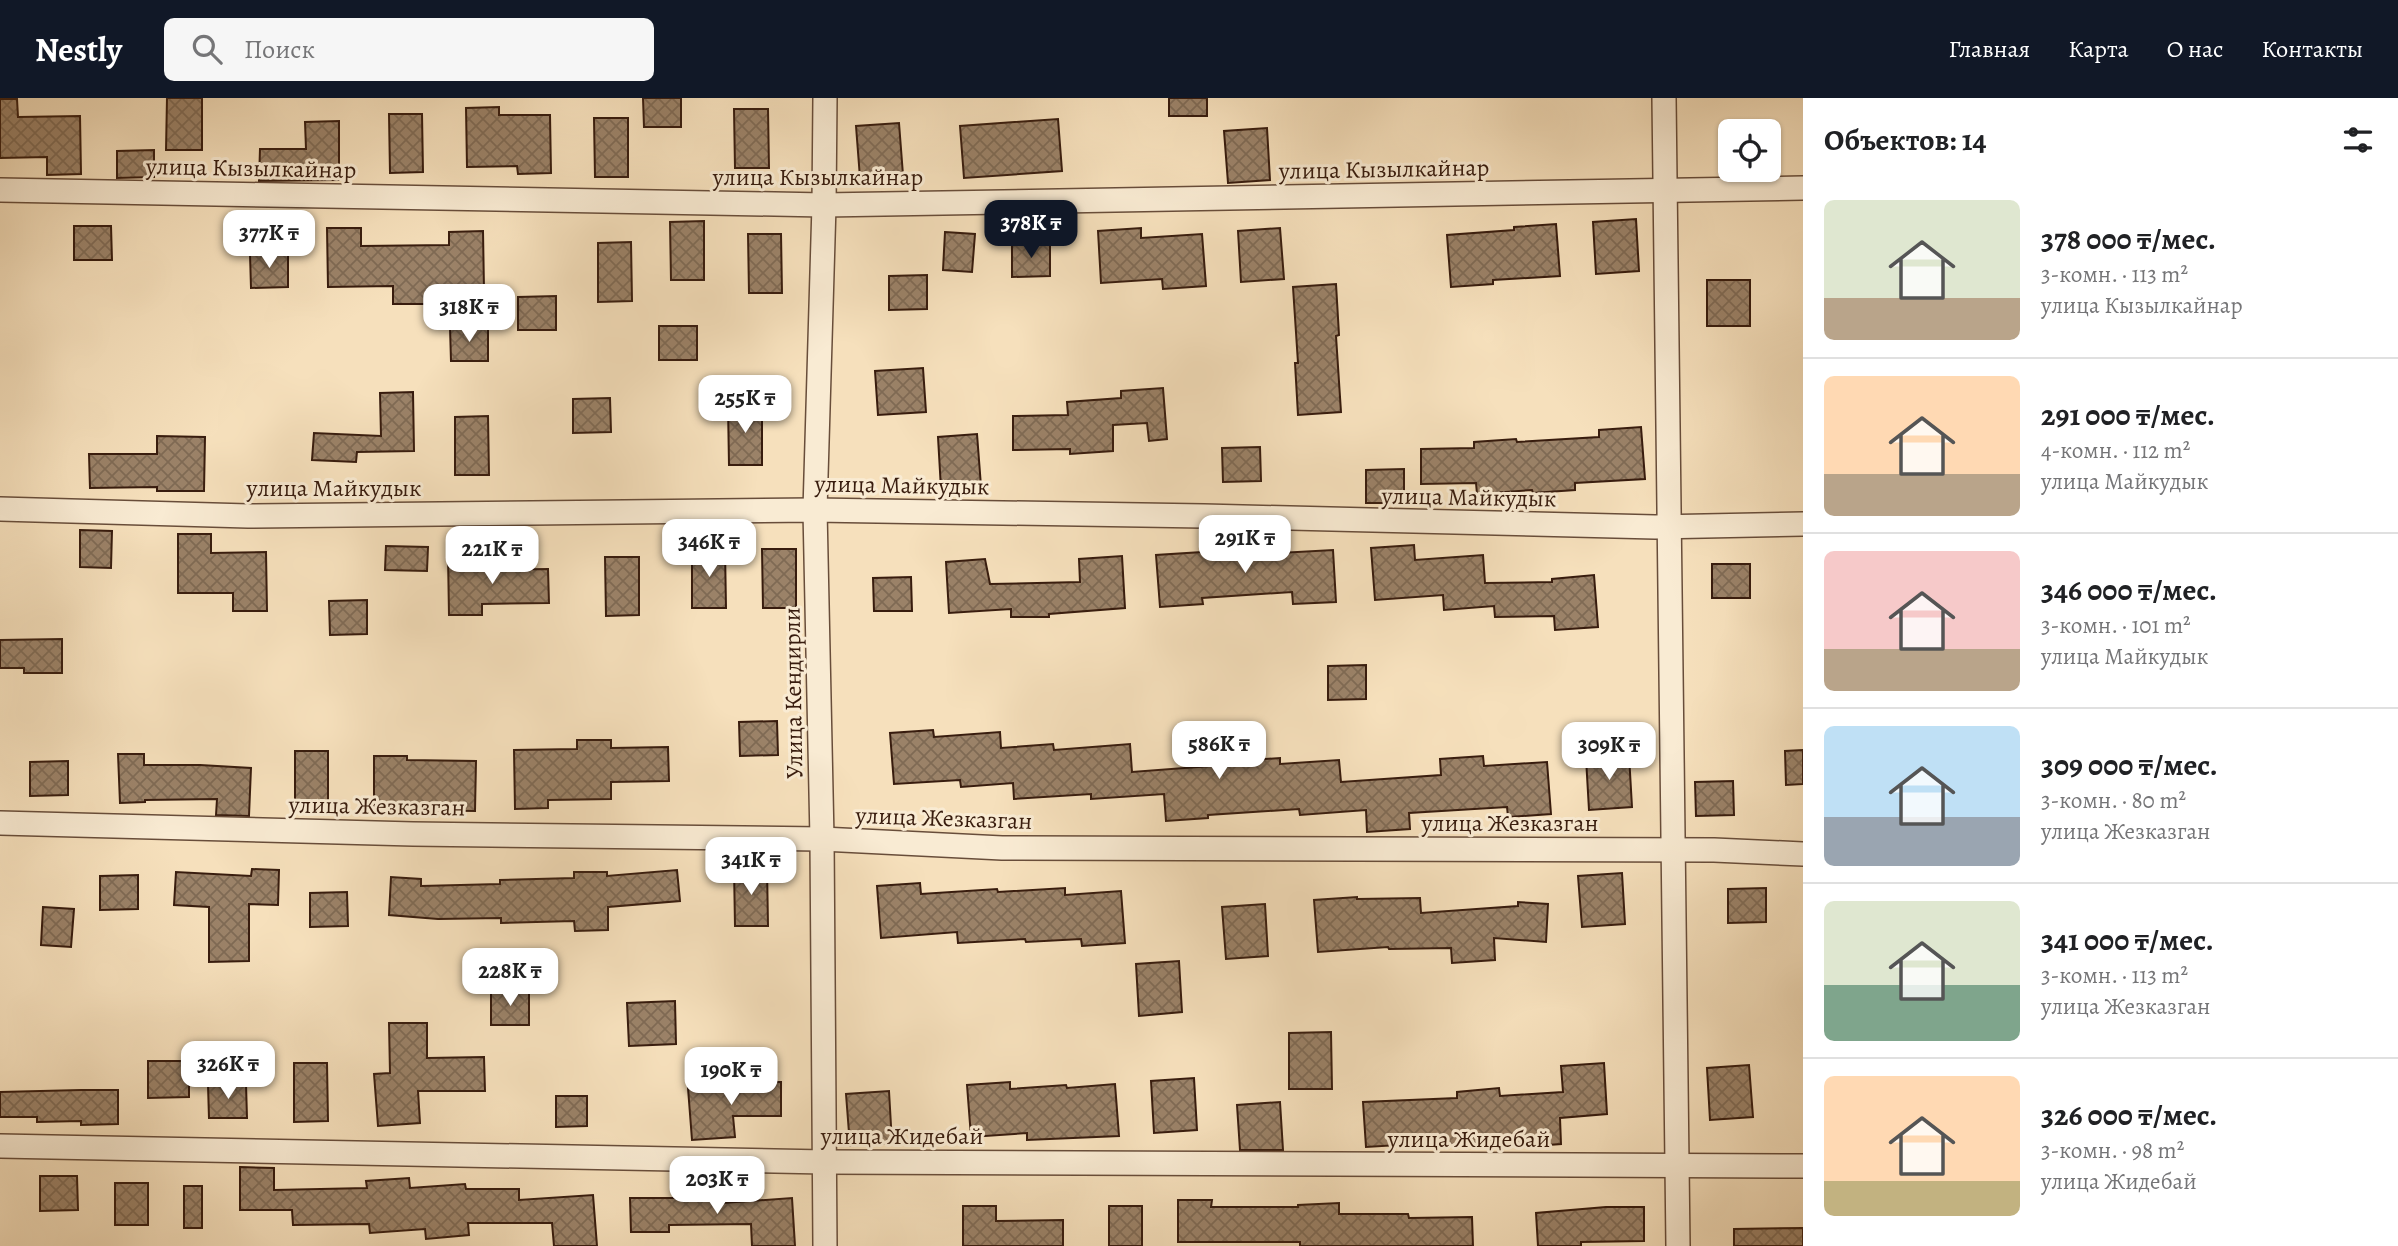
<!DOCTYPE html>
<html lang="ru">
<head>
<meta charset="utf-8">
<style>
	:root { --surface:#fff; --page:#f6f6f6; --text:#202124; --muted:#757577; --line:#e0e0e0; --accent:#111827 }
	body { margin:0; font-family:Alegreya,serif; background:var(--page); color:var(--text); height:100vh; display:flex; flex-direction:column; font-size:26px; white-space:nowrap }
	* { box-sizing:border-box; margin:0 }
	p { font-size:23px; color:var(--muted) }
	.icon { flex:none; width:38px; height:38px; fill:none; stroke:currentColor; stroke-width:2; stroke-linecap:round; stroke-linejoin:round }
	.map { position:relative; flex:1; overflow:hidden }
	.sheet { display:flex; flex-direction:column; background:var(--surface); width:595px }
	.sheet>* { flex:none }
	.fabs { position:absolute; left:1718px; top:21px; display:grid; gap:14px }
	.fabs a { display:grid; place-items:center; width:63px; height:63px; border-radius:10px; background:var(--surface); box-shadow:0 2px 5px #0004; font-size:35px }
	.price { position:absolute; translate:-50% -60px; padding:0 16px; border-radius:14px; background:#fff; color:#222; font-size:23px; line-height:46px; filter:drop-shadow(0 2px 4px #0008) }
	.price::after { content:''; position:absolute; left:50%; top:42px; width:21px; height:16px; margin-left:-10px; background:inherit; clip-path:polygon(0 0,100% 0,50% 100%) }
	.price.selected { background:var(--accent); color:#fff }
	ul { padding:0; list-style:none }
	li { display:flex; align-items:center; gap:21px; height:175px; padding:0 21px }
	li+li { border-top:2px solid var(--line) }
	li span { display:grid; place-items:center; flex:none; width:196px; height:140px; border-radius:10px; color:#555 }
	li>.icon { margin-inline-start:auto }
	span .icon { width:84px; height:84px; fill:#fffc; stroke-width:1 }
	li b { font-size:30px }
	h2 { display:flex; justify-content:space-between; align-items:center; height:84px; padding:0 21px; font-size:30px }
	header { display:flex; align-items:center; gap:42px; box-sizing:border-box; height:98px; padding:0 35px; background:var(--accent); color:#fff }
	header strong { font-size:33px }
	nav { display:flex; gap:38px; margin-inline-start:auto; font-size:24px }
	.search { width:490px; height:63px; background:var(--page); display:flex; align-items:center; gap:18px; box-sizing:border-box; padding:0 24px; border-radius:10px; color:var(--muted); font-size:26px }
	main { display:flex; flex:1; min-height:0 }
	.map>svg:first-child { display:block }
	.building { fill:url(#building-cross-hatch); stroke:#381c0e; stroke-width:2 }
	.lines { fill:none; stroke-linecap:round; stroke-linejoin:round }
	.minor-casing { stroke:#684d3a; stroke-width:26 }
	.minor { stroke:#f9ebd3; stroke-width:23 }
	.labels { text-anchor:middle; stroke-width:6; stroke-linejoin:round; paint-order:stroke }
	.street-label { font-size:24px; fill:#381c0e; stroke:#f9ebd3 }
</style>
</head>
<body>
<header>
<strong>Nestly</strong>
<div class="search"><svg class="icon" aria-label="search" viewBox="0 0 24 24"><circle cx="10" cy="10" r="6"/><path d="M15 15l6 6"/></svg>Поиск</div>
<nav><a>Главная</a><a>Карта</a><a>О нас</a><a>Контакты</a></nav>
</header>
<main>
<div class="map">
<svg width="1803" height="1148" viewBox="0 0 1803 1148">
	<defs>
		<pattern id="building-cross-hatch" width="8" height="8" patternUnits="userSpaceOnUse" patternTransform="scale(1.75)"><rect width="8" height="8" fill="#9b8268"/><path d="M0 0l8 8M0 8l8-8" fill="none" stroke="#7f6a54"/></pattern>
	</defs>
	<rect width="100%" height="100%" fill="#f6e0bc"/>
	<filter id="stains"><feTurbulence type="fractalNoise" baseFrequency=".00286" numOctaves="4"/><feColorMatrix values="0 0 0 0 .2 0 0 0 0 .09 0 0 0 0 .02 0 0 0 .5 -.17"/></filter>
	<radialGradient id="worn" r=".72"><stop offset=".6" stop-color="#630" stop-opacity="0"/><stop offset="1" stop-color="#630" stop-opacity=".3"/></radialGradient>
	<g class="building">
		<path d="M 167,0 L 202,0 L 202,52 L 166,52 Z"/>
		<path d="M 643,0 L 681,0 L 681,29 L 644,29 Z"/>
		<rect x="1169" y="0" width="38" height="18"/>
		<path d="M 0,1 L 17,1 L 18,19 L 80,18 L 81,76 L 47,77 L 47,59 L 0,60 Z"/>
		<path d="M 499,9 L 499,17 L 550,17 L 551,75 L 518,76 L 517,68 L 467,69 L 466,10 Z"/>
		<path d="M 734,11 L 768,11 L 769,70 L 735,70 Z"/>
		<path d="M 389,16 L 422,16 L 423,74 L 390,75 Z"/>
		<path d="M 594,20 L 628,20 L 628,79 L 595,79 Z"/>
		<path d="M 1058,21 L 1062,73 L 964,80 L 960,28 Z"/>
		<path d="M 339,23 L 339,82 L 259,83 L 260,51 L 306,51 L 305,24 Z"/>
		<path d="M 899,25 L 903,77 L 860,80 L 856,28 Z"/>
		<path d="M 1267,30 L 1270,82 L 1228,85 L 1224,33 Z"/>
		<path d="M 154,52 L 154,79 L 117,80 L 117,53 Z"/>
		<path d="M 1636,121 L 1639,173 L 1596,176 L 1593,124 Z"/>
		<path d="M 704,123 L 704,182 L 671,182 L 670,124 Z"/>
		<path d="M 1556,126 L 1560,178 L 1493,182 L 1493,186 L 1451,189 L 1447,137 L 1514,132 L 1514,129 Z"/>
		<path d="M 74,128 L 111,128 L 112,162 L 74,162 Z"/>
		<path d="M 327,130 L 361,130 L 361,148 L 449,147 L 449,134 L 483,133 L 484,192 L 426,193 L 427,206 L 393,206 L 393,188 L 328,189 Z"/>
		<path d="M 1141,130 L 1141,140 L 1202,136 L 1206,188 L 1163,191 L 1162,181 L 1101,185 L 1098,133 Z"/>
		<path d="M 1280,130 L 1284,181 L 1241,184 L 1238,133 Z"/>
		<path d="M 945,134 L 975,136 L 972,174 L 943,172 Z"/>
		<path d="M 748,136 L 781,136 L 782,195 L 749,195 Z"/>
		<path d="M 631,144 L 632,203 L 598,204 L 598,145 Z"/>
		<path d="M 1050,144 L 1050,178 L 1012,179 L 1012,145 Z"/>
		<path d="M 288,155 L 288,189 L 251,190 L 250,156 Z"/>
		<path d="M 927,177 L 927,211 L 889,212 L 889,178 Z"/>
		<rect x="1707" y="182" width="43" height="46"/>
		<path d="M 1336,186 L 1339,237 L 1336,238 L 1341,314 L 1298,317 L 1295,265 L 1298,265 L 1293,189 Z"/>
		<path d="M 556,198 L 556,232 L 518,232 L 518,199 Z"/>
		<rect x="659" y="228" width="38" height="34"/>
		<path d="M 450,229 L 488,229 L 488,263 L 451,263 Z"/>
		<path d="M 923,270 L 926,314 L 878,317 L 875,273 Z"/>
		<path d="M 1163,290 L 1167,341 L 1149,343 L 1147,325 L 1113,327 L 1113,353 L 1070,356 L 1070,351 L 1013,352 L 1013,318 L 1068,317 L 1067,304 L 1121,300 L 1121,293 Z"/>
		<path d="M 413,294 L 414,353 L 357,354 L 356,364 L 312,362 L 314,335 L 381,338 L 380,295 Z"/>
		<path d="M 610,300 L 611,334 L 573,335 L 573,301 Z"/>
		<path d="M 728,308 L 762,308 L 762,367 L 729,367 Z"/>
		<path d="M 488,318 L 489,377 L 455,377 L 455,319 Z"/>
		<path d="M 1641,329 L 1645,381 L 1575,385 L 1575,392 L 1533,395 L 1532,392 L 1477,396 L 1476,385 L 1421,386 L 1421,351 L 1474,350 L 1474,344 L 1516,341 L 1517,344 L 1599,339 L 1599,332 Z"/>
		<path d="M 977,336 L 981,388 L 941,391 L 938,339 Z"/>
		<path d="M 157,338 L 205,339 L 204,393 L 157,393 L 157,389 L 90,390 L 89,356 L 157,356 Z"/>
		<path d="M 1260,349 L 1261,383 L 1223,384 L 1222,350 Z"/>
		<path d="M 1404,371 L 1404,405 L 1366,405 L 1366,372 Z"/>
		<path d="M 80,432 L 112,433 L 111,470 L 80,469 Z"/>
		<path d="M 178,436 L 211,436 L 211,455 L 266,454 L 267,513 L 233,513 L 233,495 L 178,495 Z"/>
		<path d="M 1261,444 L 1262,456 L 1333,452 L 1336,504 L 1293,506 L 1292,494 L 1202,500 L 1203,506 L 1160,509 L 1156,457 L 1218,453 L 1218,447 Z"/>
		<path d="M 1414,447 L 1415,462 L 1483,457 L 1485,485 L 1552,484 L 1552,481 L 1594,477 L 1598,529 L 1555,532 L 1554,518 L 1495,519 L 1494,508 L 1444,512 L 1443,497 L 1375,502 L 1371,450 Z"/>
		<path d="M 386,448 L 428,449 L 427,473 L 385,472 Z"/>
		<path d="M 725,451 L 726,510 L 692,510 L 692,452 Z"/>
		<path d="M 762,451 L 796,451 L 796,510 L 763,510 Z"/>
		<path d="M 448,458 L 482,458 L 482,472 L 548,471 L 549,505 L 482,506 L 482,517 L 449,517 Z"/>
		<path d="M 1122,458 L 1125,510 L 1049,516 L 1049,519 L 1011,519 L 1011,511 L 949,515 L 946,464 L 985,461 L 990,486 L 1080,484 L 1079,461 Z"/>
		<path d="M 605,459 L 639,459 L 639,517 L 606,518 Z"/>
		<rect x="1712" y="466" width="38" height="34"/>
		<path d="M 911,479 L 912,513 L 874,513 L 873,480 Z"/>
		<path d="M 367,502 L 367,536 L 330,537 L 329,503 Z"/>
		<path d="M 62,541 L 62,575 L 24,575 L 24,570 L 0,570 L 0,542 Z"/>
		<path d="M 1366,567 L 1366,601 L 1328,602 L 1328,568 Z"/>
		<path d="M 777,623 L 778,657 L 740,658 L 739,624 Z"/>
		<path d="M 933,632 L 934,639 L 1000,634 L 1001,650 L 1053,646 L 1054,652 L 1130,646 L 1132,674 L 1237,666 L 1237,663 L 1280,660 L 1280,666 L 1339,662 L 1341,684 L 1441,677 L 1440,661 L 1483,658 L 1484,668 L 1547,664 L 1551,716 L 1508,719 L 1507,709 L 1409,715 L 1410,731 L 1367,734 L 1366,712 L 1300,717 L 1299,711 L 1208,717 L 1208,720 L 1166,723 L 1164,696 L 1091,701 L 1091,696 L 1014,701 L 1013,685 L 961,689 L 960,682 L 894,686 L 890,635 Z"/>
		<path d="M 577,642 L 611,642 L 611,650 L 668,649 L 669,683 L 611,684 L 611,701 L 548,702 L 548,710 L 515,711 L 514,652 L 577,651 Z"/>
		<path d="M 1803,652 L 1803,686 L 1786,687 L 1785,653 Z"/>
		<rect x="295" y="653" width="33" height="59"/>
		<path d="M 118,656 L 144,656 L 144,667 L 200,667 L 251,670 L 249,718 L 216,717 L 217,701 L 145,702 L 145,704 L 120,705 Z"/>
		<path d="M 1629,657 L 1632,709 L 1589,712 L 1586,660 Z"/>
		<path d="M 374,658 L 407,658 L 407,662 L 476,663 L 475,713 L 408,712 L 408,717 L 374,717 Z"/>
		<path d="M 68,663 L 68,697 L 30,698 L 30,664 Z"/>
		<path d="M 1733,683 L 1734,717 L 1696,718 L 1695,684 Z"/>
		<path d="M 767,769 L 768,828 L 735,828 L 734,770 Z"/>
		<path d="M 252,771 L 279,772 L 278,807 L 249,806 L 249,863 L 209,864 L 209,809 L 174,807 L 176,774 L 251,778 Z"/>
		<path d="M 677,772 L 680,803 L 608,809 L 608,832 L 575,833 L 574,823 L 501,825 L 501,820 L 438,821 L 389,817 L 391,779 L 421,781 L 421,788 L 500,786 L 500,782 L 574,780 L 574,774 L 607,774 L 607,778 Z"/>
		<path d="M 1622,775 L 1625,826 L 1582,829 L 1578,778 Z"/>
		<path d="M 138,777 L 138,811 L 100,812 L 100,778 Z"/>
		<path d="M 920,785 L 921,796 L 997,791 L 998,794 L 1065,790 L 1065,797 L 1121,793 L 1125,845 L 1082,848 L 1081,841 L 1026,844 L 1025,841 L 958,845 L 957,834 L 881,840 L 877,788 Z"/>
		<path d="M 1766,790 L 1766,824 L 1728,825 L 1728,791 Z"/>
		<path d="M 347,794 L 348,828 L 310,829 L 310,795 Z"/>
		<path d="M 1357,799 L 1357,801 L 1420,800 L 1421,815 L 1518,808 L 1518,804 L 1548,806 L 1546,844 L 1494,840 L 1495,862 L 1452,865 L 1451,850 L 1389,851 L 1388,849 L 1318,854 L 1314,802 Z"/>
		<path d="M 1265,806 L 1268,858 L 1226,861 L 1222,809 Z"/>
		<path d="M 43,809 L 74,811 L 71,849 L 41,847 Z"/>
		<path d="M 1179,863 L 1182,914 L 1139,918 L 1136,866 Z"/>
		<rect x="491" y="893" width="38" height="34"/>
		<path d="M 675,903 L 676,946 L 629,948 L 627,905 Z"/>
		<path d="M 389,925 L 427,925 L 427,960 L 484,959 L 485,993 L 418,993 L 420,1025 L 378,1028 L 374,976 L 390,975 Z"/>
		<path d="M 1331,934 L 1332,991 L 1289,991 L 1289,935 Z"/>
		<path d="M 148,963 L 189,963 L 189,999 L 148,1000 Z"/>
		<path d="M 294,965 L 327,965 L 328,1023 L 294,1024 Z"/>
		<path d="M 1604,965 L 1607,1016 L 1560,1020 L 1561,1046 L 1519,1049 L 1518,1041 L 1432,1048 L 1432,1045 L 1366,1049 L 1363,1004 L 1457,1000 L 1457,994 L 1499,990 L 1500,998 L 1563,994 L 1561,968 Z"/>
		<path d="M 1749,967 L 1753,1019 L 1710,1022 L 1707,970 Z"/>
		<path d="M 1194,980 L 1197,1032 L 1154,1035 L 1151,983 Z"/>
		<path d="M 743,984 L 781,984 L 781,1018 L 733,1018 L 735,1039 L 692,1042 L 688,990 L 743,987 Z"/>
		<path d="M 1010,984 L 1010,991 L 1066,987 L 1067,990 L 1115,986 L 1119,1038 L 1027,1042 L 1027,1035 L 971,1039 L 967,987 Z"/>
		<path d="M 246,986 L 247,1020 L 209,1020 L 208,987 Z"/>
		<path d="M 81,992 L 118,992 L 118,1026 L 81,1027 L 81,1023 L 37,1024 L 37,1019 L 0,1019 L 0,994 Z"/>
		<path d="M 889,993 L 892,1045 L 850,1048 L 846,996 Z"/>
		<path d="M 556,998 L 587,998 L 587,1028 L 556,1029 Z"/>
		<path d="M 1280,1004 L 1283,1052 L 1240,1052 L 1237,1007 Z"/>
		<path d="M 240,1069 L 274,1070 L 274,1092 L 367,1090 L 366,1083 L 409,1080 L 410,1090 L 465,1086 L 466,1091 L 519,1091 L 519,1102 L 593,1097 L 597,1148 L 554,1148 L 552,1125 L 468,1125 L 469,1137 L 426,1141 L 425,1131 L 370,1135 L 369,1126 L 293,1127 L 292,1112 L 240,1112 Z"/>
		<path d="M 40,1078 L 77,1078 L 78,1112 L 40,1113 Z"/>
		<rect x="115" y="1085" width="33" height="42"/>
		<rect x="184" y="1088" width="18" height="42"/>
		<path d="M 723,1092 L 723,1105 L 792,1100 L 795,1148 L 752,1148 L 751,1126 L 669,1127 L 669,1134 L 631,1134 L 630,1100 L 685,1100 L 685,1093 Z"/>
		<path d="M 1178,1102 L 1212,1102 L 1211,1109 L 1298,1109 L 1298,1107 L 1339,1105 L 1339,1116 L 1408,1116 L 1409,1120 L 1472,1119 L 1473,1148 L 1300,1148 L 1300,1144 L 1178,1144 Z"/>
		<path d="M 963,1108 L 996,1108 L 996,1123 L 1063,1122 L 1063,1148 L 963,1148 Z"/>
		<rect x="1109" y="1108" width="33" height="40"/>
		<path d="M 1606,1109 L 1644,1109 L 1644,1143 L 1581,1144 L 1581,1148 L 1538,1148 L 1536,1115 Z"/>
		<path d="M 1803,1130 L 1803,1148 L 1734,1148 L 1734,1131 Z"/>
	</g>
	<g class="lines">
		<defs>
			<g id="minor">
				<path d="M 825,0 L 824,107 L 815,412 L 822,741 L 825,1148"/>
				<path d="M 1664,0 L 1678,1148"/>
				<path d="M 0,92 L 824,107 L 1803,90"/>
				<path d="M 0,411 L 248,418 L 815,412 L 1204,418 L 1655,429 L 1803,426"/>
				<path d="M 0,725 L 413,736 L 822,741 L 1002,750 L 1714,752 L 1803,756"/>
				<path d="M 0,1048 L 825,1064 L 1803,1068"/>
			</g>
		</defs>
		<use href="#minor" class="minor-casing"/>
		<use href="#minor" class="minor"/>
	</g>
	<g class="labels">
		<g class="street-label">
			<text transform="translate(251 70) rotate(1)" y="8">улица Кызылкайнар</text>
			<text transform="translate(1384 71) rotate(-1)" y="8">улица Кызылкайнар</text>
			<text x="818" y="87">улица Кызылкайнар</text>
			<text transform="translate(902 387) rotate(1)" y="8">улица Майкудык</text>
			<text x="334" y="398">улица Майкудык</text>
			<text transform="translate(1469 399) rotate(1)" y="8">улица Майкудык</text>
			<text transform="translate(793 595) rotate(-91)" y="8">Улица Кендирли</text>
			<text transform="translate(377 708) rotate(1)" y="8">улица Жезказган</text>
			<text transform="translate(944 720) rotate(2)" y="8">улица Жезказган</text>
			<text x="1510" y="733">улица Жезказган</text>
			<text x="902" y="1046">улица Жидебай</text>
			<text x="1469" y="1049">улица Жидебай</text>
		</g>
	</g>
	<rect width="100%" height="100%" filter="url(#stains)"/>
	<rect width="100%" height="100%" fill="url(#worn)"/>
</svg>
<div class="fabs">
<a><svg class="icon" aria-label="locate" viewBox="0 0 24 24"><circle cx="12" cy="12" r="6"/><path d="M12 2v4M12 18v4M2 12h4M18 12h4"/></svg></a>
</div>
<b class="price selected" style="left:1031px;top:162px">378K ₸</b>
<b class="price" style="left:269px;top:172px">377K ₸</b>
<b class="price" style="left:469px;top:246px">318K ₸</b>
<b class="price" style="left:745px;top:337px">255K ₸</b>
<b class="price" style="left:1245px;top:477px">291K ₸</b>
<b class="price" style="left:709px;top:481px">346K ₸</b>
<b class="price" style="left:492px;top:488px">221K ₸</b>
<b class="price" style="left:1219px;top:683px">586K ₸</b>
<b class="price" style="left:1609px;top:684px">309K ₸</b>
<b class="price" style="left:751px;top:799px">341K ₸</b>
<b class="price" style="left:510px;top:910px">228K ₸</b>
<b class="price" style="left:228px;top:1003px">326K ₸</b>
<b class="price" style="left:731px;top:1009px">190K ₸</b>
<b class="price" style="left:717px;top:1118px">203K ₸</b>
</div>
<section class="sheet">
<h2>Объектов: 14<svg class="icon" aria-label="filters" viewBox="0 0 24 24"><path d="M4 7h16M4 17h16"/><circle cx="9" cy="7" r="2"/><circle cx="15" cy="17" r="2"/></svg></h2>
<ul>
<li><span style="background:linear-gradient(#dfe7d0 70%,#b9a48a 0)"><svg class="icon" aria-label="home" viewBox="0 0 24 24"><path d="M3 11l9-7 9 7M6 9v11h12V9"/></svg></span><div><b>378 000 ₸/мес.</b><p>3-комн. · 113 m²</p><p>улица Кызылкайнар</p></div></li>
<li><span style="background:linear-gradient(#ffd9b3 70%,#b9a48a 0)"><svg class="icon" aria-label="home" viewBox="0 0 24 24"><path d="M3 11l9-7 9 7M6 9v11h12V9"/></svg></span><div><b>291 000 ₸/мес.</b><p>4-комн. · 112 m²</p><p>улица Майкудык</p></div></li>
<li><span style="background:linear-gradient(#f6c9c9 70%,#b9a48a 0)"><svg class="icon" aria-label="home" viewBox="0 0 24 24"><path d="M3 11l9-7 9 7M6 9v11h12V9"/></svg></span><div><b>346 000 ₸/мес.</b><p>3-комн. · 101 m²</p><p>улица Майкудык</p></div></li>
<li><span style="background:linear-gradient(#bfe0f5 65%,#9aa5b1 0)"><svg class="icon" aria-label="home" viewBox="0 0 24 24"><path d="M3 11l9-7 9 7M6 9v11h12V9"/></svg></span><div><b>309 000 ₸/мес.</b><p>3-комн. · 80 m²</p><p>улица Жезказган</p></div></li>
<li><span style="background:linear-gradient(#dfe7d0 60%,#7fa58c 0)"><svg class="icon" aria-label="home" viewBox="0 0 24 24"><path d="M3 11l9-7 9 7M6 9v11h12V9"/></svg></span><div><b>341 000 ₸/мес.</b><p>3-комн. · 113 m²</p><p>улица Жезказган</p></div></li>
<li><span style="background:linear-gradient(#ffd9b3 75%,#c2b280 0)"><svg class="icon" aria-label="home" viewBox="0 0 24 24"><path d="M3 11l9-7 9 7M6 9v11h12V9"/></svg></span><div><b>326 000 ₸/мес.</b><p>3-комн. · 98 m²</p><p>улица Жидебай</p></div></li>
</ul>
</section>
</main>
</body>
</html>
